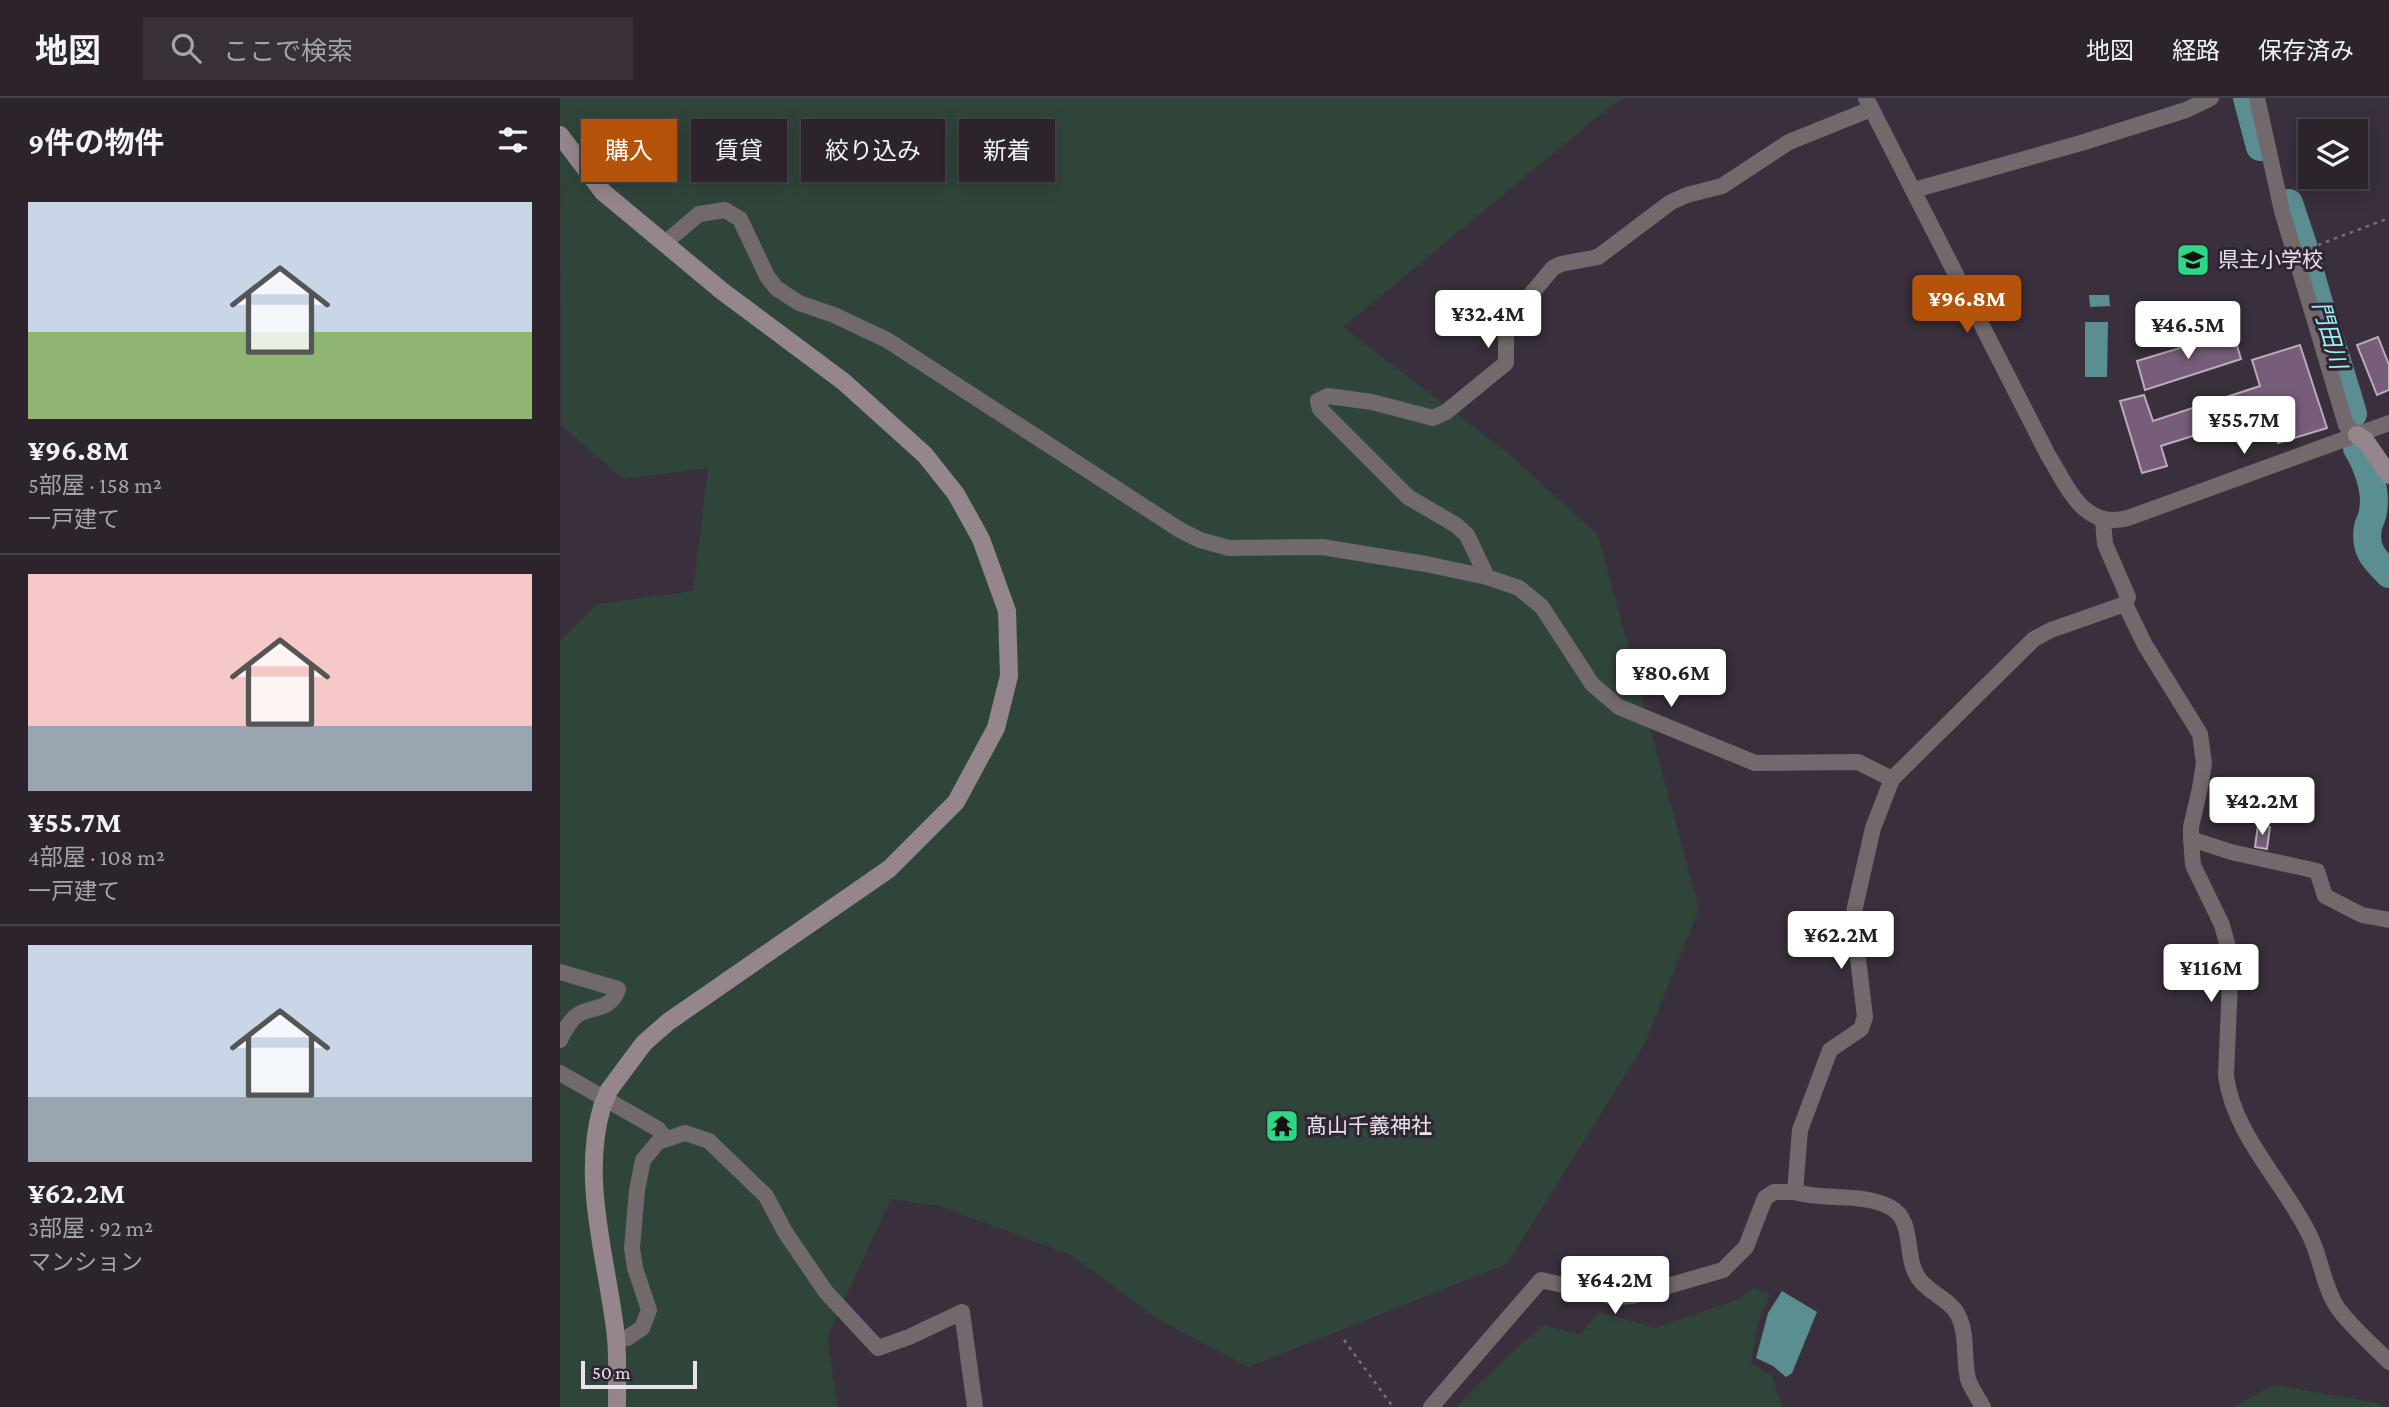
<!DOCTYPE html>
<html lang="ja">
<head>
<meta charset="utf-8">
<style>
	:root { --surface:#2c232d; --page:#382f39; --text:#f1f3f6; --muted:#a6a4aa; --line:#484049; --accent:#b45309 }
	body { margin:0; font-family:"Crimson Pro","Noto Sans JP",serif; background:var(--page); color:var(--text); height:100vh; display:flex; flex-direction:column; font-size:26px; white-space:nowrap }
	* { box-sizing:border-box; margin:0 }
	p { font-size:23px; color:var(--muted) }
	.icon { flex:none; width:38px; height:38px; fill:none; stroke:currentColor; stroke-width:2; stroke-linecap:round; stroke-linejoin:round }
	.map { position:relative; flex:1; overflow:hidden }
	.details { display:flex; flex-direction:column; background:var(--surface); width:560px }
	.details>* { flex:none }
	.hud { position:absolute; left:21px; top:21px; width:665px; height:63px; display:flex; gap:14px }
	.controls { position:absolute; left:1738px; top:21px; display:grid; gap:14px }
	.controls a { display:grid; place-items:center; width:70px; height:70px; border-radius:0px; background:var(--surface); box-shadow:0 4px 18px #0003,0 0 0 2px var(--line); font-size:35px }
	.scale { position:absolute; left:21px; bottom:18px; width:116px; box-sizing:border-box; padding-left:7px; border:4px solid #ebe3ec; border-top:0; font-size:19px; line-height:24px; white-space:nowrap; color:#ebe3ec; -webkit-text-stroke:5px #302532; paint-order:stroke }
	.price { position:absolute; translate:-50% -60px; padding:0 16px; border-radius:7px; background:#fff; color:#222; font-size:23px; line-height:46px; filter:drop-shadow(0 2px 4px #0008) }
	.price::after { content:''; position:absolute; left:50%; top:42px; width:21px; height:16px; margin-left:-10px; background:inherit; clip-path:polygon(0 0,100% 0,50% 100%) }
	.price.active { background:var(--accent); color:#fff }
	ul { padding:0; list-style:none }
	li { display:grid; align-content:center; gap:14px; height:371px; padding:0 28px }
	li+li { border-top:2px solid var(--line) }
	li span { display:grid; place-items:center; height:217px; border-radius:0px; color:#555 }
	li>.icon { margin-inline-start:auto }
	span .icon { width:126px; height:126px; fill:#fffc; stroke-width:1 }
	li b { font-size:30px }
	h2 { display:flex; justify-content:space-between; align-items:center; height:84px; padding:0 28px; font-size:30px }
	.chip { padding:0 24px; border-radius:0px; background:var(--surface); box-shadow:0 4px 18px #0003,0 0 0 2px var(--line); font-size:24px; line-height:63px }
	.chip.active { background:var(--accent); color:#fff }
	header { display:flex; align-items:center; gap:42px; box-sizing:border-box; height:98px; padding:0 35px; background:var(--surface); border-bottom:2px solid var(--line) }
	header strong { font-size:33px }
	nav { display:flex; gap:38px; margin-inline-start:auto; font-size:24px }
	.search { width:490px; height:63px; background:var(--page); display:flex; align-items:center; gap:18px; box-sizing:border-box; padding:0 24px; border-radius:0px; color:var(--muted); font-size:26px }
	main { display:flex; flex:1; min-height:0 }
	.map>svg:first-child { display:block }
	.green { fill:#30453a }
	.water { fill:#5b8e90 }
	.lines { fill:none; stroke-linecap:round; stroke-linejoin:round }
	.river { stroke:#5b8e90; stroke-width:28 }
	.building { fill:#785d7a; stroke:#b9abba; stroke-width:2 }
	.path { stroke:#7a707c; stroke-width:2.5; stroke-dasharray:3.5 5; stroke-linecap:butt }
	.street { stroke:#72696c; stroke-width:16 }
	.secondary { stroke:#94868c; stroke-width:18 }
	.secondary-bridge { stroke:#94868c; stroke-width:18 }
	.labels { text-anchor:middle; stroke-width:6; stroke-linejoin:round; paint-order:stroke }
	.poi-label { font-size:21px; fill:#ebe3ec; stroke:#302532; text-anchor:start }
	.water-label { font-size:23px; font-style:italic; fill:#9af2f6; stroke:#302532 }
</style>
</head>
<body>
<header>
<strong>地図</strong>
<div class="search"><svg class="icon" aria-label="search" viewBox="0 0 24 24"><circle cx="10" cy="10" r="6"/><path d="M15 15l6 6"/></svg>ここで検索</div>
<nav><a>地図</a><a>経路</a><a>保存済み</a></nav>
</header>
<main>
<section class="details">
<h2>9件の物件<svg class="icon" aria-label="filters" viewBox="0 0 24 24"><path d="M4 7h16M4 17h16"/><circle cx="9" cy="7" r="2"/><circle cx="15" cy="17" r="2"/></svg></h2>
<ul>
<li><span style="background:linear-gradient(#c9d6e8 60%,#8fb573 0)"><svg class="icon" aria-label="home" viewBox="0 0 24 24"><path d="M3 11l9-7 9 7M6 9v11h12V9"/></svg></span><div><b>¥96.8M</b><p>5部屋 · 158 m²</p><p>一戸建て</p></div></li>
<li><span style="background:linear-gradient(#f6c9c9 70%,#9aa5b1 0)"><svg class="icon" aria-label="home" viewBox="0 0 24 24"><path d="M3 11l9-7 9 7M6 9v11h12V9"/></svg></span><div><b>¥55.7M</b><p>4部屋 · 108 m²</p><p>一戸建て</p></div></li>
<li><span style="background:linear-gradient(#c9d6e8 70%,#9aa5b1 0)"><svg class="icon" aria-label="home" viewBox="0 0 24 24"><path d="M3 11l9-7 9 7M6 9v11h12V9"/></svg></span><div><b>¥62.2M</b><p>3部屋 · 92 m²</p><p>マンション</p></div></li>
</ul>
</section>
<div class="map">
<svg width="1829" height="1309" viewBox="0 0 1829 1309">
	<rect width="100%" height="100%" fill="#3a2f3c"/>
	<g class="green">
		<path d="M 0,0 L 1065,0 L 1052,7 L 783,229 L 945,353 L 1038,437 L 1139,811 L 1085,945 L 947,1166 L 688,1269 L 598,1221 L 511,1157 L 380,1108 L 331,1101 L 267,1239 L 278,1309 L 0,1309 L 0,543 L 38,506 L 133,493 L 148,370 L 63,381 L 1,327 Z"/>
		<path d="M 1194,1190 L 1210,1197 L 1197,1227 L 1191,1265 L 1212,1278 L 1222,1309 L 896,1309 L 953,1253 L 984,1227 L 1021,1237 L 1038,1214 L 1096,1230 L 1176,1202 Z"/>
		<path d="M 1714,1287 L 1818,1305 L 1822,1309 L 1673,1309 Z"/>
	</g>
	<g class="water">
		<path d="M 1529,197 L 1549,197 L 1550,208 L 1530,209 Z"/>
		<path d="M 1525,224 L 1548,224 L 1547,279 L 1525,279 Z"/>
		<path d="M 1222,1193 L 1257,1214 L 1232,1275 L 1226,1279 L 1213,1268 L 1196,1260 L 1208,1215 Z"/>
	</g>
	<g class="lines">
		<g class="river">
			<path d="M 1687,0 L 1700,49"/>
			<path d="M 1729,105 L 1743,147"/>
			<path d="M 1746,158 C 1759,211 1778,263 1793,316"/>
			<path d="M 1797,350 C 1807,367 1817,392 1813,413 C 1813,419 1809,424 1808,429 C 1804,452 1814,461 1829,476"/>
		</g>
	</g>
	<g class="building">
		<path d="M 1673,234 L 1681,261 L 1585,292 L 1577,263 Z"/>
		<path d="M 1818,239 L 1829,267 L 1829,292 L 1817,297 L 1797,247 Z"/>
		<path d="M 1740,247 L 1767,330 L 1718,345 L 1708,314 L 1601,348 L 1607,368 L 1582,375 L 1560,303 L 1584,297 L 1593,323 L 1700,288 L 1692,262 Z"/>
		<path d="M 1698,727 L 1710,729 L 1707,751 L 1695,749 Z"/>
	</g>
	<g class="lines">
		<g class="path">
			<path d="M 1750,150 L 1829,120"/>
			<path d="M 784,1242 L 833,1309"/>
		</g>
		<g class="street">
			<path d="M 1306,0 L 1488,357 C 1508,389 1523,432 1568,420 L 1829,325"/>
			<path d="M 1697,0 L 1722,113 L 1786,327 L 1797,337"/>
			<path d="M 1354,92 L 1521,45 L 1626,12 L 1651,0"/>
			<path d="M 106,144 L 139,116 L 165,112 L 180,121 L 207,178 L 216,190 L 239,205 L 274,217 L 327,242 L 620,432 L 640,442 L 669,450 L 762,449 L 866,466 L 927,479 L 959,490 L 982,509 L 1032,586 L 1059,609 L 1195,665 L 1298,664 L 1332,681"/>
			<path d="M 927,479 L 907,437 L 896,427 L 848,399 L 760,311 L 758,303 L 768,298 L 812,304 L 873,320 L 886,314 L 946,265 L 946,231 L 949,222 L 993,170 L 1001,166 L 1038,159 L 1111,104 L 1127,97 L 1162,88 L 1229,44 L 1311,11"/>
			<path d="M 1565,506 L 1585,547 L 1640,636 L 1644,665 L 1640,690 L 1631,729 L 1631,741 L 1633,767 L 1662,827 L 1671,860 L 1666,978 C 1674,1037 1722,1082 1748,1134 C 1761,1157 1762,1186 1777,1209 C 1791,1229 1812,1246 1829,1264"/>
			<path d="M 1631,741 L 1671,754 L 1757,773 L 1765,798 L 1802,817 L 1829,822"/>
			<path d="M 0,874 L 58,891 C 52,911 37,908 21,915 C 12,919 4,933 0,942"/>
			<path d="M 0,975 L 98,1031 L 105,1040"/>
			<path d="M 56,1241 L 67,1240 L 82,1230 L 89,1212 L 75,1170 L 72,1150 L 77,1092 L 83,1062 L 98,1044 L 125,1035 L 149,1043 L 206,1098 L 225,1134 L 266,1194 L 318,1250 L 349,1239 L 402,1214 L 415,1309"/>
			<path d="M 871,1309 L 981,1182 L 1055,1199 L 1073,1198 L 1163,1172 L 1186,1149 L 1205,1100 L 1214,1094 L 1235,1094"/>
			<path d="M 1423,1309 C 1418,1300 1411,1290 1408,1281 C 1403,1259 1408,1237 1398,1217 C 1391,1202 1369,1195 1359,1181 C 1343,1159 1356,1123 1330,1109 C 1301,1094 1266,1103 1235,1094 L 1240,1032 L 1270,952 L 1301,931 L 1305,919 L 1293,818 L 1313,730 L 1332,681 L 1474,541 L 1491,532 L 1565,506 L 1568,499 L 1545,446 L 1543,423"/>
		</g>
		<g class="secondary">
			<path d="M 0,37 L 43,94 L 162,193 L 284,284 L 365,357 L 396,396 L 421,441 L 447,513 L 449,578 L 436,630 L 396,704 L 329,771 L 108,924 L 84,945 L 49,992"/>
			<path d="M 1797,337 L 1805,342 L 1829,377"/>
			<path d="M 42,1009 C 20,1084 48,1164 56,1239 C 58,1262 57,1286 57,1309"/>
		</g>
		<path class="secondary-bridge" d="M 42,1009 L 49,992"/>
	</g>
	<defs>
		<symbol id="school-square" viewBox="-11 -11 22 22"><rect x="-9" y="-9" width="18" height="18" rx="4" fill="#2cd884" stroke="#302532"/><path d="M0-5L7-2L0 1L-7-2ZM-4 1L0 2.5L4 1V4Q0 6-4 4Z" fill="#111"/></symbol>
		<symbol id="temple-square" viewBox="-11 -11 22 22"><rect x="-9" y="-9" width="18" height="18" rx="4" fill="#2cd884" stroke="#302532"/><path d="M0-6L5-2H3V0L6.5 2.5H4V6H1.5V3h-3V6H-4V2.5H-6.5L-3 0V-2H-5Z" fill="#111"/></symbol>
	</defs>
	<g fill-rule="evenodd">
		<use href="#school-square" x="1614" y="143" width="38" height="38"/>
		<use href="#temple-square" x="703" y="1009" width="38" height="38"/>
	</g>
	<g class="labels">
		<g class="poi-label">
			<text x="1658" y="169">県主小学校</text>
			<text x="746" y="1035">髙山千義神社</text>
		</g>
		<g class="water-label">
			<text transform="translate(1770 237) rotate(74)" y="8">門田川</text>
		</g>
	</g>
</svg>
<div class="controls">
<a><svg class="icon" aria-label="layers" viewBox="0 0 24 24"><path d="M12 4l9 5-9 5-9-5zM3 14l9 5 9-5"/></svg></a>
</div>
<div class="scale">50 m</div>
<b class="price active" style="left:1407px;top:237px">¥96.8M</b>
<b class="price" style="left:928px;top:252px">¥32.4M</b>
<b class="price" style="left:1628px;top:263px">¥46.5M</b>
<b class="price" style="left:1684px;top:358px">¥55.7M</b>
<b class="price" style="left:1111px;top:611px">¥80.6M</b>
<b class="price" style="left:1702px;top:739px">¥42.2M</b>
<b class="price" style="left:1281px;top:873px">¥62.2M</b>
<b class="price" style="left:1651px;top:906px">¥116M</b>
<b class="price" style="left:1055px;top:1218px">¥64.2M</b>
<div class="hud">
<a class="chip active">購入</a>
<a class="chip">賃貸</a>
<a class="chip">絞り込み</a>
<a class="chip">新着</a>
</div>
</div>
</main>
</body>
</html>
